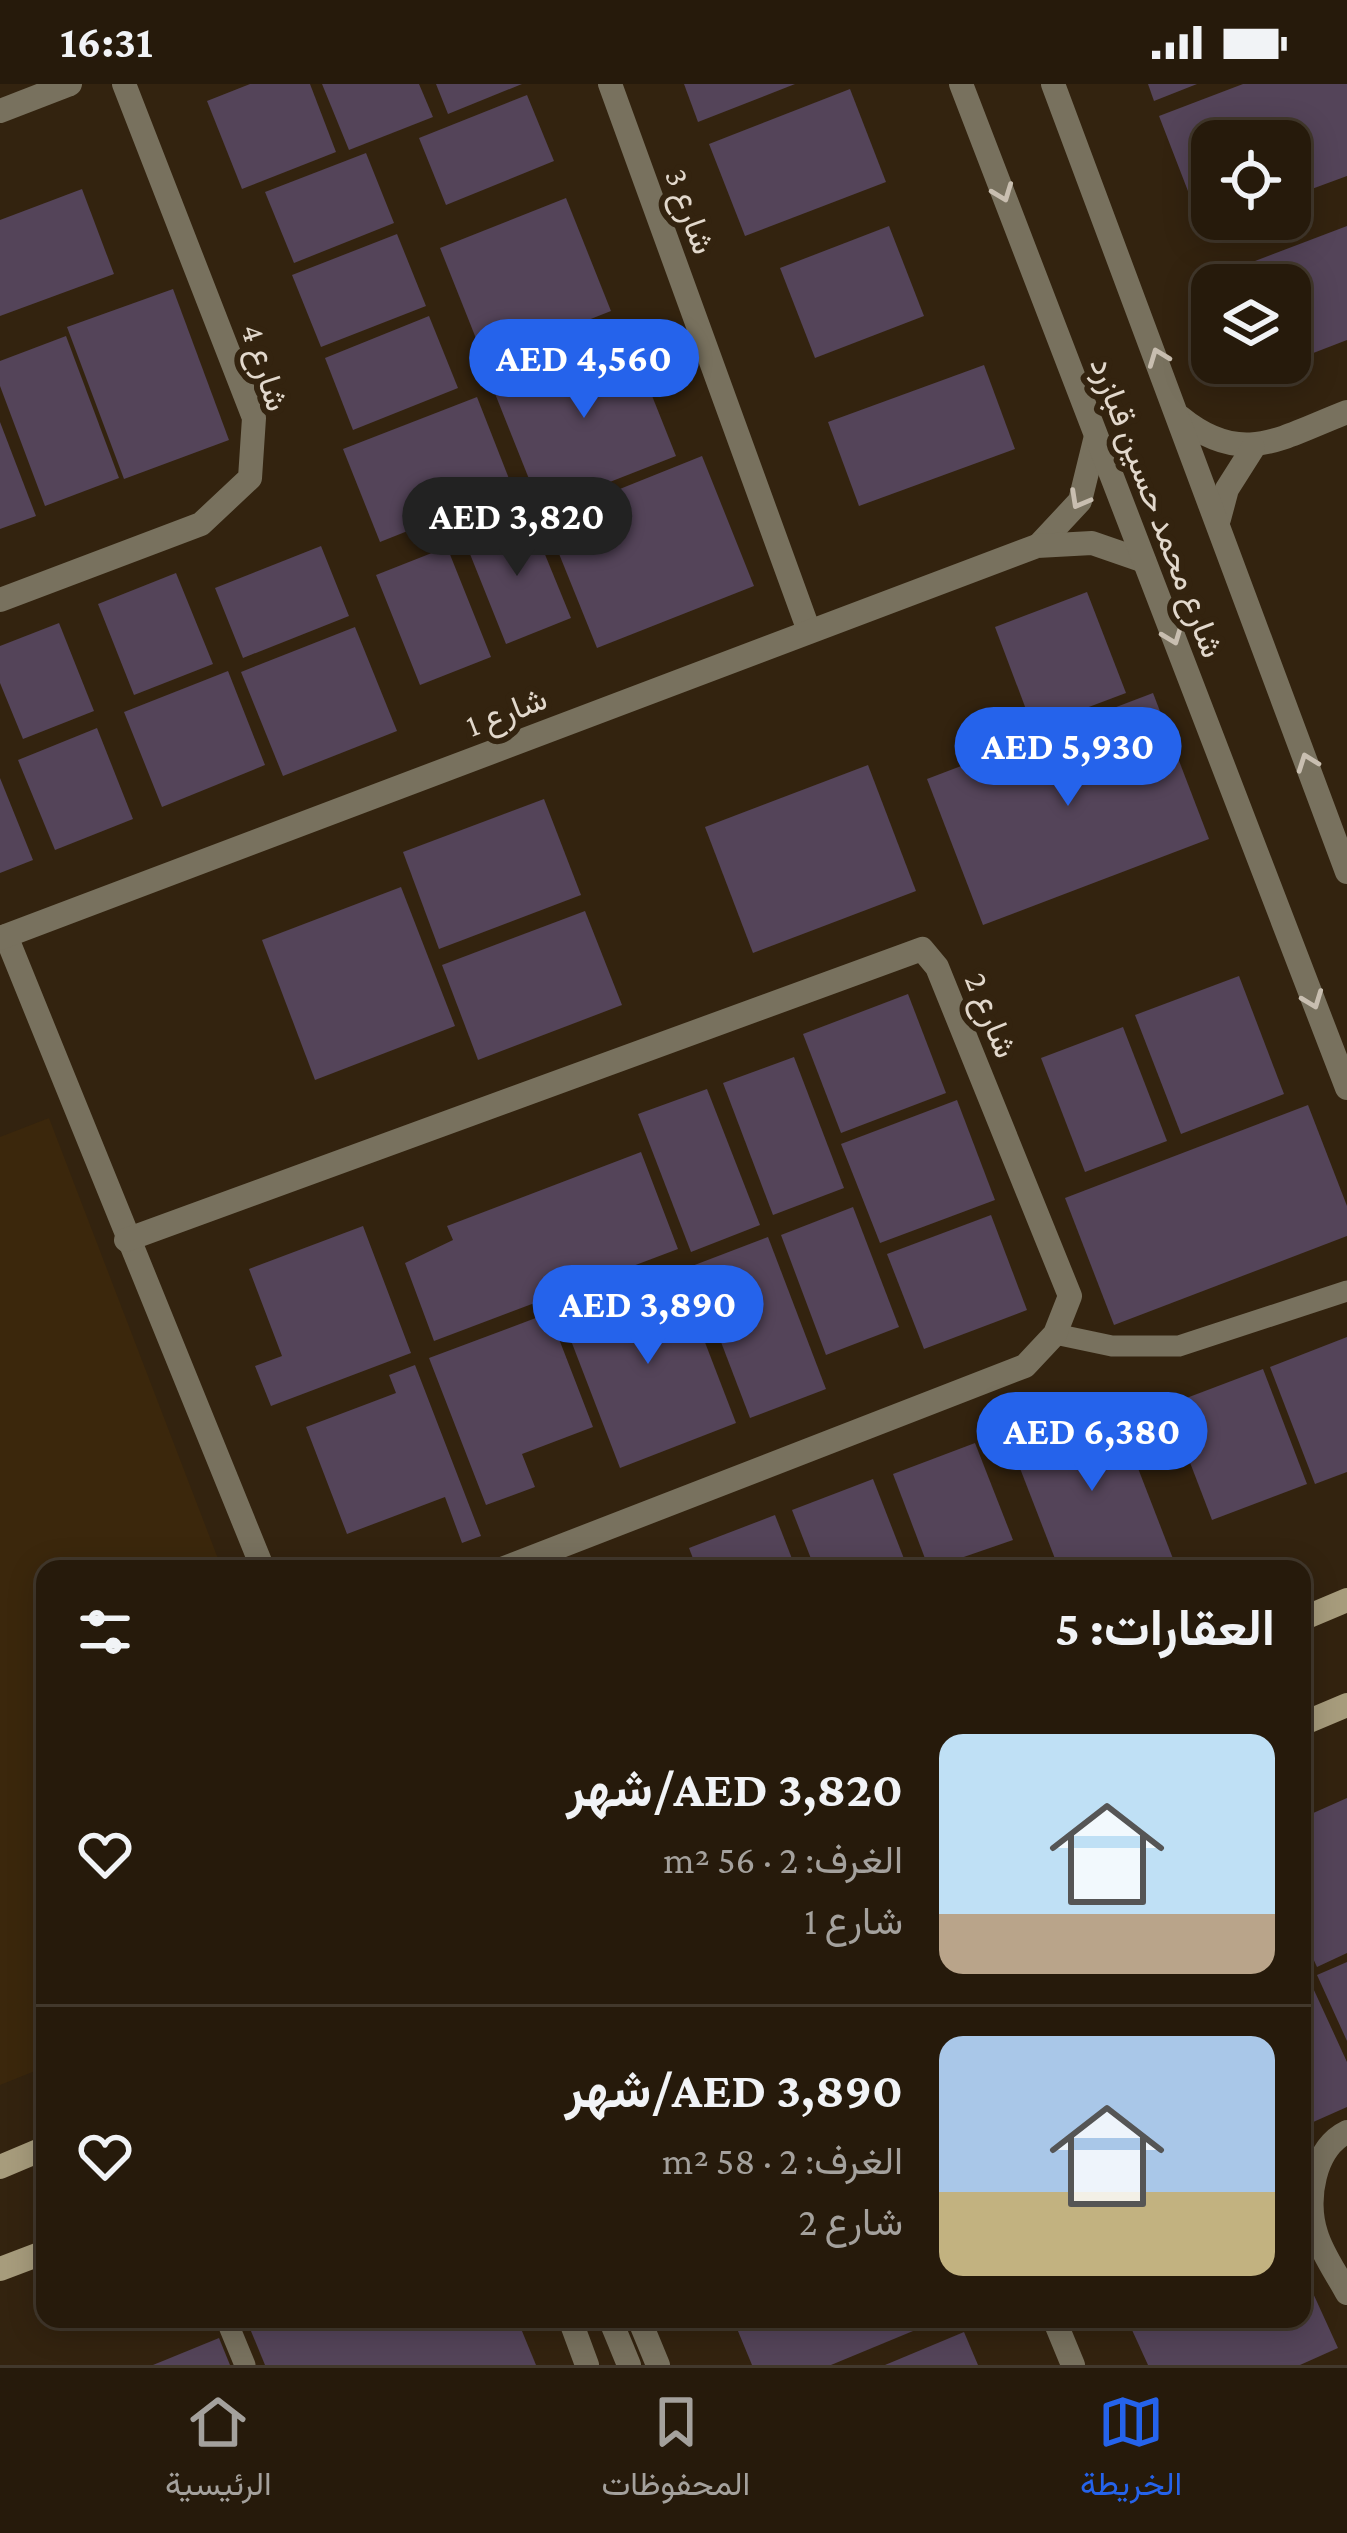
<!DOCTYPE html>
<html lang="ar">
<head>
<meta charset="utf-8">
<style>
	:root { --surface:#261a0b; --page:#322719; --text:#f1f3f6; --muted:#a4a19d; --line:#42382c; --accent:#2563eb }
	body { margin:0; font-family:"Crimson Pro",Vazirmatn,serif; background:var(--page); color:var(--text); direction:rtl; height:100vh; display:flex; flex-direction:column; font-size:45px; white-space:nowrap }
	* { box-sizing:border-box; margin:0 }
	p { font-size:39px; color:var(--muted) }
	.icon { flex:none; width:66px; height:66px; fill:none; stroke:currentColor; stroke-width:2; stroke-linecap:round; stroke-linejoin:round }
	.map { position:relative; flex:1; overflow:hidden; direction:ltr }
	.details { position:absolute; left:36px; top:1476px; width:1275px; height:768px; display:flex; flex-direction:column; background:var(--surface); border-radius:24px; box-shadow:0 6px 30px #0003,0 0 0 3px var(--line); direction:rtl }
	.details>* { flex:none }
	.buttons { position:absolute; left:1191px; top:36px; display:grid; gap:24px }
	.buttons a { display:grid; place-items:center; width:120px; height:120px; border-radius:24px; background:var(--surface); box-shadow:0 6px 30px #0003,0 0 0 3px var(--line); font-size:60px }
	.price { position:absolute; translate:-50% -102px; padding:0 27px; border-radius:42px; background:var(--accent); color:#fff; font-size:39px; line-height:78px; filter:drop-shadow(0 3px 6px #0008) }
	.price::after { content:''; position:absolute; left:50%; top:72px; width:36px; height:27px; margin-left:-18px; background:inherit; clip-path:polygon(0 0,100% 0,50% 100%) }
	.price.current { background:#222; color:#fff }
	ul { padding:0; list-style:none }
	li { display:flex; align-items:center; gap:36px; height:300px; padding:0 36px }
	li+li { border-top:3px solid var(--line) }
	li span { display:grid; place-items:center; flex:none; width:336px; height:240px; border-radius:24px; color:#555 }
	li>.icon { margin-inline-start:auto }
	span .icon { width:144px; height:144px; fill:#fffc; stroke-width:1 }
	li b { font-size:51px }
	h2 { display:flex; justify-content:space-between; align-items:center; height:144px; padding:0 36px; font-size:51px }
	.status { display:flex; justify-content:space-between; align-items:center; height:84px; padding:0 60px; background:var(--surface); direction:ltr }
	.status svg { height:33px; fill:currentColor }
	.tabs { display:flex; justify-content:space-around; align-items:center; height:168px; border-top:3px solid var(--line); background:var(--surface); font-size:33px; color:var(--muted) }
	.tabs a { display:grid; justify-items:center; gap:6px }
	.tabs .current { color:var(--accent) }
	.map>svg:first-child { display:block }
	.built { fill:#3b270c }
	.building { fill:#544459 }
	.lines { fill:none; stroke-linecap:round; stroke-linejoin:round }
	.service { stroke:#78715e; stroke-width:21 }
	.minor { stroke:#78715e; stroke-width:24 }
	.tertiary { stroke:#78715e; stroke-width:24 }
	.secondary { stroke:#a79c7c; stroke-width:24 }
	.oneway { stroke:#c8beb0 }
	.labels { text-anchor:middle; stroke-width:12; stroke-linejoin:round; paint-order:stroke }
	.street-label { font-size:33px; fill:#e2d8cc; stroke:#33230f }
</style>
</head>
<body>
<div class="status"><b>16:31</b><svg viewBox="0 0 49 12"><path d="M0 12V9h3v3zM5 12V6h3v6zM10 12V3h3v9zM15 12V0h3v12zM26 1h20v11H26zM47 4h2v5h-2z"/></svg></div>
<div class="map">
<svg width="1347" height="2281" viewBox="0 0 1347 2281">
	<rect width="100%" height="100%" fill="#33230f"/>
	<path class="built" d="M 49,1034 L 222,1485 L 45,1485 L 45,1983 L 0,2001 L 0,1053 Z"/>
	<g class="building">
		<path d="M 250,0 L 310,0 L 336,68 L 242,105 L 207,17 Z"/>
		<path d="M 322,0 L 419,0 L 433,33 L 349,66 Z"/>
		<path d="M 436,0 L 522,0 L 448,30 Z"/>
		<path d="M 684,0 L 795,0 L 698,38 Z"/>
		<path d="M 1148,0 L 1197,0 L 1154,17 Z"/>
		<path d="M 1243,0 L 1347,0 L 1347,92 L 1290,113 L 1290,57 L 1212,57 L 1212,135 L 1232,135 L 1203,146 L 1159,32 Z"/>
		<path d="M 850,5 L 886,98 L 745,152 L 709,60 Z"/>
		<path d="M 527,11 L 554,77 L 446,121 L 419,54 Z"/>
		<path d="M 366,69 L 394,139 L 294,179 L 265,108 Z"/>
		<path d="M 82,105 L 114,190 L 0,232 L 0,136 Z"/>
		<path d="M 566,114 L 611,227 L 485,277 L 440,164 Z"/>
		<path d="M 889,142 L 924,232 L 815,274 L 780,184 Z"/>
		<path d="M 1347,142 L 1347,256 L 1290,278 L 1290,201 L 1249,201 L 1242,182 Z"/>
		<path d="M 397,150 L 426,222 L 321,263 L 292,191 Z"/>
		<path d="M 173,205 L 229,356 L 124,395 L 67,243 Z"/>
		<path d="M 429,232 L 458,304 L 353,346 L 325,274 Z"/>
		<path d="M 627,249 L 676,372 L 541,425 L 492,302 Z"/>
		<path d="M 66,252 L 119,394 L 45,422 L 0,302 L 0,277 Z"/>
		<path d="M 984,281 L 1015,365 L 859,422 L 828,338 Z"/>
		<path d="M 477,313 L 513,405 L 380,458 L 343,365 Z"/>
		<path d="M 0,338 L 36,432 L 0,445 Z"/>
		<path d="M 702,372 L 754,502 L 597,564 L 545,435 Z"/>
		<path d="M 528,429 L 571,534 L 506,560 L 464,455 Z"/>
		<path d="M 321,462 L 349,532 L 243,574 L 215,504 Z"/>
		<path d="M 447,463 L 491,573 L 420,601 L 376,491 Z"/>
		<path d="M 176,489 L 213,580 L 134,611 L 98,520 Z"/>
		<path d="M 1087,508 L 1126,609 L 1033,644 L 995,543 Z"/>
		<path d="M 59,539 L 94,627 L 23,655 L 0,599 L 0,562 Z"/>
		<path d="M 355,543 L 397,647 L 283,692 L 241,588 Z"/>
		<path d="M 228,587 L 265,681 L 162,723 L 124,628 Z"/>
		<path d="M 1153,609 L 1209,755 L 983,841 L 927,695 Z"/>
		<path d="M 97,644 L 133,735 L 55,766 L 18,676 Z"/>
		<path d="M 868,681 L 916,807 L 753,869 L 705,743 Z"/>
		<path d="M 0,694 L 33,776 L 0,789 Z"/>
		<path d="M 544,715 L 581,811 L 439,865 L 403,768 Z"/>
		<path d="M 401,803 L 455,942 L 315,996 L 262,856 Z"/>
		<path d="M 585,827 L 622,921 L 478,976 L 442,881 Z"/>
		<path d="M 1239,892 L 1284,1010 L 1181,1050 L 1135,931 Z"/>
		<path d="M 908,910 L 946,1009 L 841,1049 L 803,950 Z"/>
		<path d="M 1123,943 L 1167,1057 L 1085,1088 L 1041,974 Z"/>
		<path d="M 794,973 L 844,1104 L 773,1131 L 723,999 Z"/>
		<path d="M 707,1005 L 760,1141 L 691,1168 L 638,1030 Z"/>
		<path d="M 957,1016 L 995,1116 L 880,1159 L 841,1060 Z"/>
		<path d="M 1308,1021 L 1347,1122 L 1347,1152 L 1114,1241 L 1065,1114 Z"/>
		<path d="M 641,1068 L 678,1165 L 434,1257 L 405,1179 L 453,1156 L 447,1142 Z"/>
		<path d="M 853,1123 L 899,1243 L 826,1271 L 781,1151 Z"/>
		<path d="M 991,1131 L 1027,1226 L 924,1265 L 887,1170 Z"/>
		<path d="M 363,1142 L 411,1269 L 271,1322 L 255,1282 L 282,1272 L 249,1185 Z"/>
		<path d="M 768,1153 L 826,1305 L 750,1334 L 692,1182 Z"/>
		<path d="M 676,1183 L 736,1339 L 620,1384 L 560,1228 Z"/>
		<path d="M 549,1229 L 593,1343 L 522,1370 L 535,1403 L 486,1421 L 429,1274 Z"/>
		<path d="M 1347,1253 L 1347,1388 L 1315,1400 L 1270,1283 Z"/>
		<path d="M 415,1281 L 481,1452 L 462,1459 L 445,1413 L 347,1450 L 306,1343 L 396,1309 L 389,1291 Z"/>
		<path d="M 1263,1285 L 1307,1400 L 1212,1436 L 1168,1321 Z"/>
		<path d="M 1112,1317 L 1177,1485 L 1059,1485 L 1009,1356 Z"/>
		<path d="M 975,1359 L 1013,1456 L 929,1485 L 893,1390 Z"/>
		<path d="M 873,1395 L 908,1485 L 815,1485 L 792,1426 Z"/>
		<path d="M 775,1431 L 796,1485 L 697,1485 L 689,1464 Z"/>
		<path d="M 1347,1714 L 1347,1869 L 1317,1883 L 1302,1850 L 1302,1734 Z"/>
		<path d="M 1347,1878 L 1347,1957 L 1317,1891 Z"/>
		<path d="M 1302,1880 L 1347,1978 L 1347,2023 L 1302,2043 Z"/>
		<path d="M 1302,2185 L 1338,2264 L 1300,2281 L 1148,2281 L 1127,2235 L 1302,2235 Z"/>
		<path d="M 246,2235 L 517,2235 L 536,2281 L 265,2281 Z"/>
		<path d="M 733,2235 L 942,2235 L 831,2281 L 752,2281 Z"/>
		<path d="M 964,2248 L 978,2281 L 885,2281 Z"/>
		<path d="M 219,2254 L 230,2281 L 153,2281 Z"/>
	</g>
	<g class="lines">
		<g class="service">
			<path d="M 1055,1250 L 1112,1262 L 1179,1262 L 1347,1207"/>
			<path d="M 226,2235 L 245,2281"/>
		</g>
		<g class="minor">
			<path d="M 610,0 L 809,547"/>
			<path d="M 0,27 L 70,0"/>
			<path d="M 1180,333 C 1242,384 1282,353 1347,328"/>
			<path d="M 1219,435 L 1227,405 L 1253,364"/>
			<path d="M 1039,461 L 1080,417 L 1095,356"/>
			<path d="M 0,516 L 201,440 L 250,394 L 254,334 L 124,0"/>
			<path d="M 6,852 L 263,1485"/>
			<path d="M 0,854 L 1037,462 L 1092,459 L 1144,477"/>
			<path d="M 126,1156 L 922,865 L 937,883 L 1070,1212 L 1055,1250 L 1025,1282 L 502,1485"/>
			<path d="M 1347,2048 C 1314,2064 1305,2116 1316,2149 C 1322,2170 1337,2190 1347,2209"/>
			<path d="M 1054,2235 L 1073,2281"/>
		</g>
		<g class="tertiary">
			<path d="M 961,0 L 1347,1004"/>
			<path d="M 1053,0 L 1347,788"/>
			<path d="M 570,2235 L 587,2281"/>
			<path d="M 610,2235 L 629,2281"/>
			<path d="M 639,2235 L 658,2281"/>
		</g>
		<g class="secondary">
			<path d="M 1302,1535 L 1347,1516"/>
			<path d="M 1302,1640 L 1347,1621"/>
			<path d="M 0,2083 L 45,2064"/>
			<path d="M 0,2185 L 45,2168"/>
		</g>
	</g>
	<defs><path id="oneway-chevron" d="M-2-3.5L2.5 0L-2 3.5" fill="none" stroke-width="1.6" stroke-linecap="round" stroke-linejoin="round" transform="scale(3)"/></defs>
	<g class="oneway">
		<use href="#oneway-chevron" transform="translate(1003 109) rotate(69)"/>
		<use href="#oneway-chevron" transform="translate(1158 273) rotate(-111)"/>
		<use href="#oneway-chevron" transform="translate(1079 416) rotate(119)"/>
		<use href="#oneway-chevron" transform="translate(1173 552) rotate(69)"/>
		<use href="#oneway-chevron" transform="translate(1307 678) rotate(-110)"/>
		<use href="#oneway-chevron" transform="translate(1313 916) rotate(69)"/>
	</g>
	<g class="labels">
		<g class="street-label">
			<text transform="translate(691 127) rotate(70)" y="12">شارع 3</text>
			<text transform="translate(266 283) rotate(72)" y="12">شارع 4</text>
			<text transform="translate(1158 423) rotate(69)" y="12">شارع محمد حسين قبازرد</text>
			<text transform="translate(506 627) rotate(-21)" y="12">شارع 1</text>
			<text transform="translate(992 931) rotate(68)" y="12">شارع 2</text>
		</g>
	</g>
</svg>
<div class="buttons">
<a><svg class="icon" aria-label="locate" viewBox="0 0 24 24"><circle cx="12" cy="12" r="6"/><path d="M12 2v4M12 18v4M2 12h4M18 12h4"/></svg></a>
<a><svg class="icon" aria-label="layers" viewBox="0 0 24 24"><path d="M12 4l9 5-9 5-9-5zM3 14l9 5 9-5"/></svg></a>
</div>
<b class="price" style="left:584px;top:337px">AED 4,560</b>
<b class="price current" style="left:517px;top:495px">AED 3,820</b>
<b class="price" style="left:1068px;top:725px">AED 5,930</b>
<b class="price" style="left:648px;top:1283px">AED 3,890</b>
<b class="price" style="left:1092px;top:1410px">AED 6,380</b>
<section class="details">
<h2>العقارات: 5<svg class="icon" aria-label="filters" viewBox="0 0 24 24"><path d="M4 7h16M4 17h16"/><circle cx="9" cy="7" r="2"/><circle cx="15" cy="17" r="2"/></svg></h2>
<ul>
<li><span style="background:linear-gradient(#bfe0f5 75%,#b9a48a 0)"><svg class="icon" aria-label="home" viewBox="0 0 24 24"><path d="M3 11l9-7 9 7M6 9v11h12V9"/></svg></span><div><b>AED 3,820/شهر</b><p>الغرف: 2 · 56 m²</p><p>شارع 1</p></div><svg class="icon" aria-label="heart" viewBox="0 0 24 24"><path d="M12 20l-8-8c-3-5 5-10 8-4 3-6 11-1 8 4z"/></svg></li>
<li><span style="background:linear-gradient(#a9c7e8 65%,#c2b280 0)"><svg class="icon" aria-label="home" viewBox="0 0 24 24"><path d="M3 11l9-7 9 7M6 9v11h12V9"/></svg></span><div><b>AED 3,890/شهر</b><p>الغرف: 2 · 58 m²</p><p>شارع 2</p></div><svg class="icon" aria-label="heart" viewBox="0 0 24 24"><path d="M12 20l-8-8c-3-5 5-10 8-4 3-6 11-1 8 4z"/></svg></li>
</ul>
</section>
</div>
<nav class="tabs">
<a class="current"><svg class="icon" aria-label="map" viewBox="0 0 24 24"><path d="M3 6l6-2 6 2 6-2v14l-6 2-6-2-6 2zM9 4v14M15 6v14"/></svg>الخريطة</a>
<a><svg class="icon" aria-label="saved" viewBox="0 0 24 24"><path d="M7 4h10v16l-5-4-5 4z"/></svg>المحفوظات</a>
<a><svg class="icon" aria-label="home" viewBox="0 0 24 24"><path d="M3 11l9-7 9 7M6 9v11h12V9"/></svg>الرئيسية</a>
</nav>
</body>
</html>
